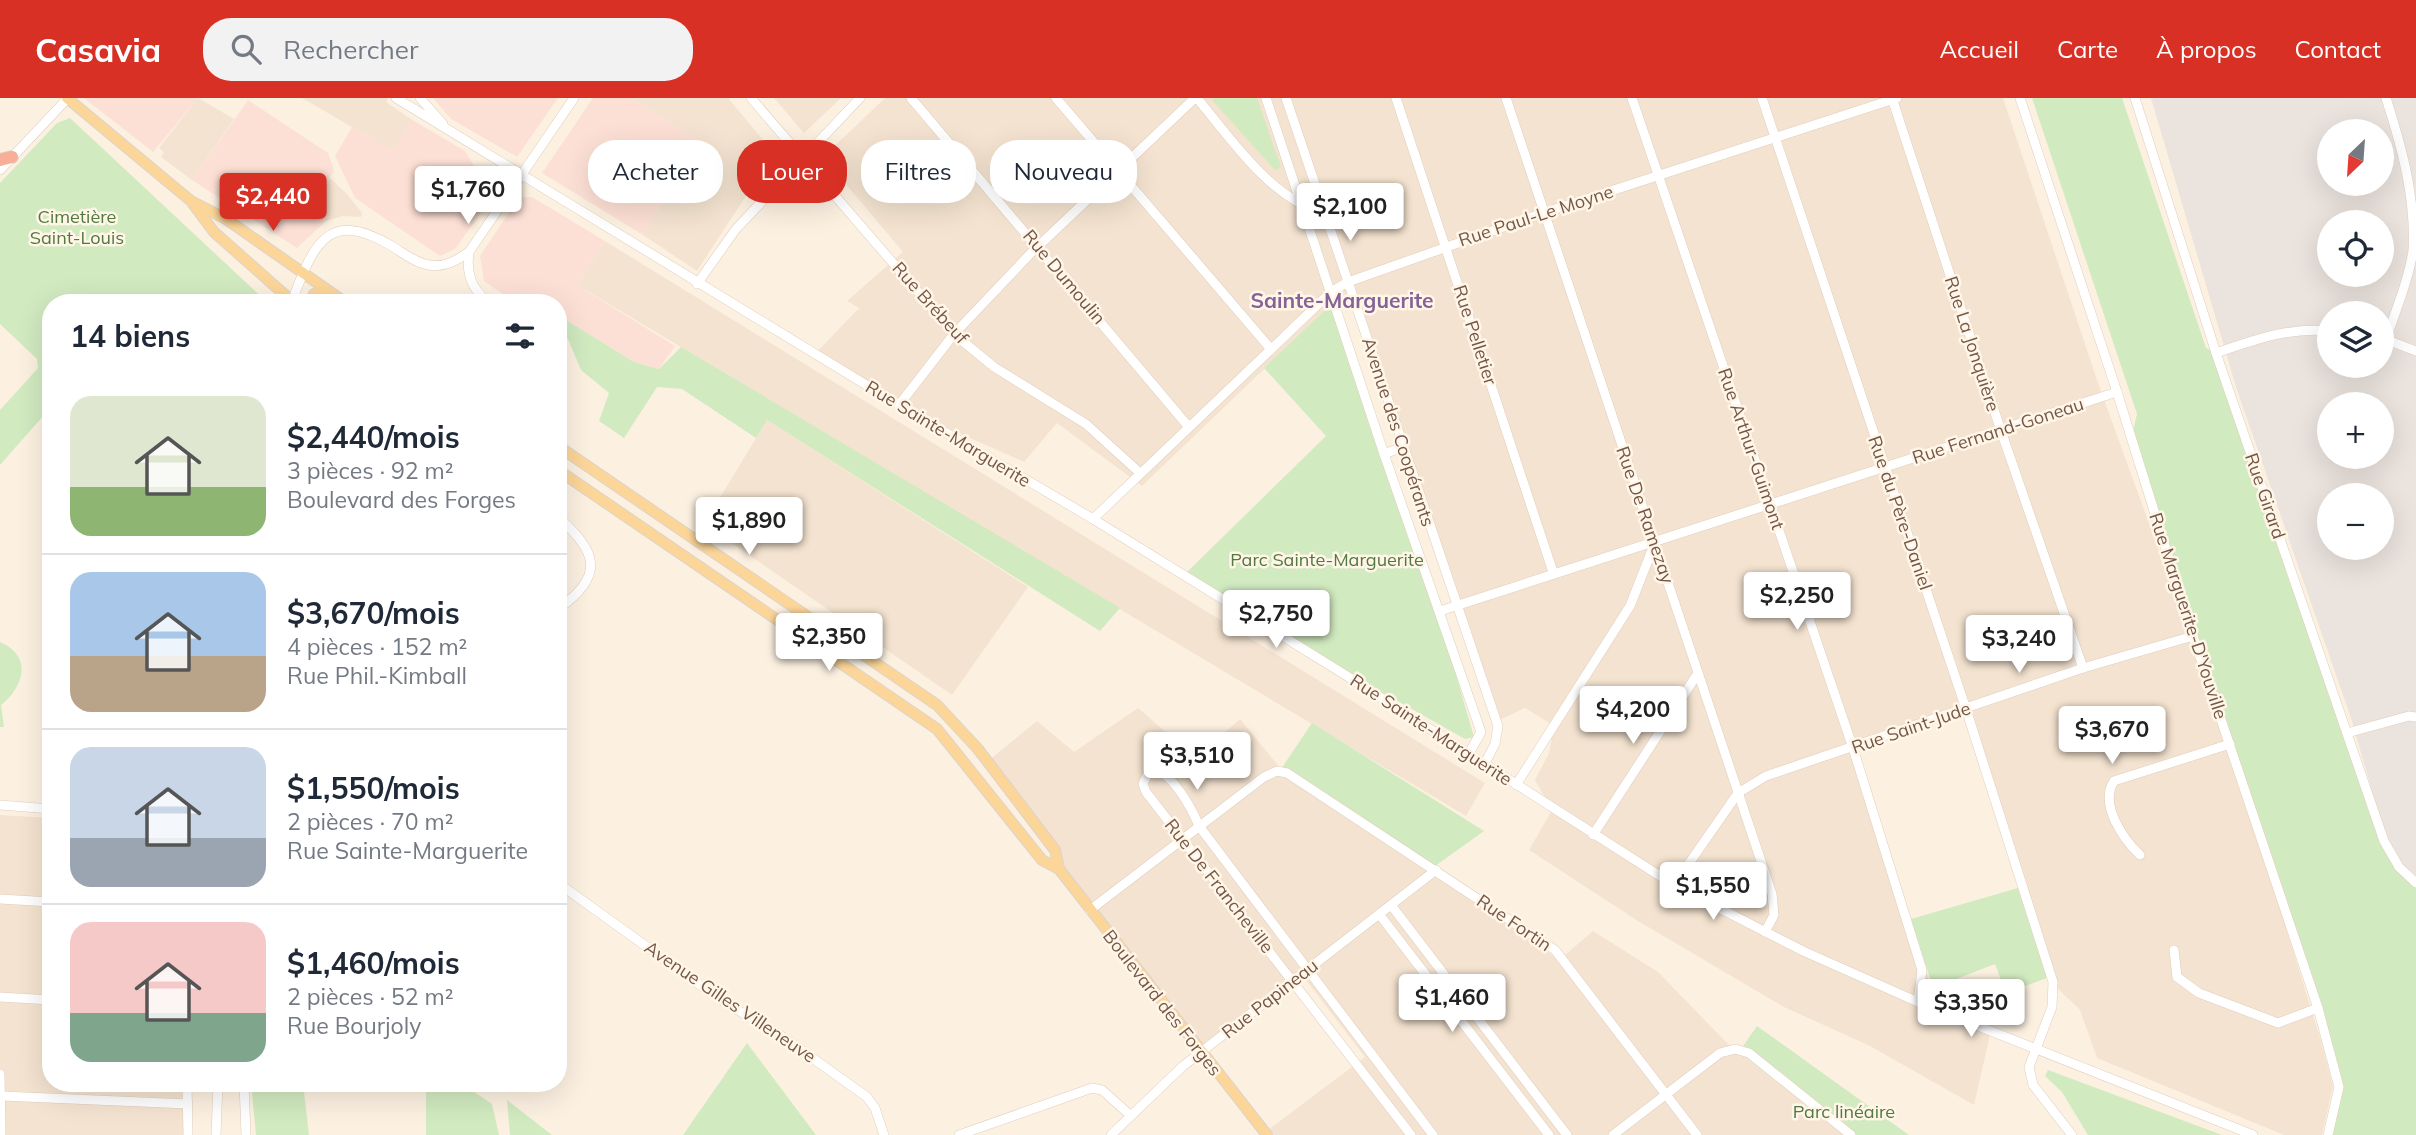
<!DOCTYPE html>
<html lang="fr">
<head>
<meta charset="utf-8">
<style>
	:root { --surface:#fff; --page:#f2f2f3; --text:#1f2937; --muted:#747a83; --line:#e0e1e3; --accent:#d93025 }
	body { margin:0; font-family:Mulish,sans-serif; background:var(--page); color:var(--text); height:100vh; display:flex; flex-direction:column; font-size:26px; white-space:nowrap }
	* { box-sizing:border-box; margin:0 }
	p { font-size:23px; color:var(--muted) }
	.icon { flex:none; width:38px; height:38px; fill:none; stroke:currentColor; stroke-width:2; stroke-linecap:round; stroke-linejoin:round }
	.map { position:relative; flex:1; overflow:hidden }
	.sheet { position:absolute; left:42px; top:196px; width:525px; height:798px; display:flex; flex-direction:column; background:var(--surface); border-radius:28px; box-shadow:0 7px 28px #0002 }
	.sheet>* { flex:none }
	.hud { position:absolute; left:588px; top:42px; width:665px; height:63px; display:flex; gap:14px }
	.needle { width:46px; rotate:205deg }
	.controls { position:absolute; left:2317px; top:21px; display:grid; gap:14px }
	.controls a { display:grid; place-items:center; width:77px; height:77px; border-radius:50%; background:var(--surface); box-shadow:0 7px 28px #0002; font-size:35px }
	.price { position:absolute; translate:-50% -60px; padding:0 16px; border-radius:7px; background:#fff; color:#222; font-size:23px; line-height:46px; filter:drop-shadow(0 2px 4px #0008) }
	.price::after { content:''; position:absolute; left:50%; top:42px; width:21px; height:16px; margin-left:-10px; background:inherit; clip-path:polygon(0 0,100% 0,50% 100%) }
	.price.active { background:var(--accent); color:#fff }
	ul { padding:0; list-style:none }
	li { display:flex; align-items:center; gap:21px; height:175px; padding:0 28px }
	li+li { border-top:2px solid var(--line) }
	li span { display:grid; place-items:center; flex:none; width:196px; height:140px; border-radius:21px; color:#555 }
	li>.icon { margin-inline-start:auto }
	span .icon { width:84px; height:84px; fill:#fffc; stroke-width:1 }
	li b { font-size:30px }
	h2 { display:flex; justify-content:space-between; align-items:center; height:84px; padding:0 28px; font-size:30px }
	.chip { padding:0 24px; border-radius:28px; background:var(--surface); box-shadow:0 7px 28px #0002; font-size:24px; line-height:63px }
	.chip.active { background:var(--accent); color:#fff }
	header { display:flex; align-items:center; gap:42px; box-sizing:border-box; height:98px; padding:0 35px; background:var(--accent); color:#fff }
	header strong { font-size:33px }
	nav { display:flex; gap:38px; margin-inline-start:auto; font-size:24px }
	.search { width:490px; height:63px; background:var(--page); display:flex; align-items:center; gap:18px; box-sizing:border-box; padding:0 24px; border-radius:28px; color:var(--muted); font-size:26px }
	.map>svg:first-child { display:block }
	.residential { fill:#f4e3d0 }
	.commercial { fill:#fde0d5 }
	.industrial { fill:#ebe3dd; fill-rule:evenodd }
	.green { fill:#d1eac0 }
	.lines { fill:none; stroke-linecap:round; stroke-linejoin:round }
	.minor-casing { stroke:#e0cdbd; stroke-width:10 }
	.major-casing { stroke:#dbd3cf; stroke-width:12 }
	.highway-casing { stroke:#dbd3cf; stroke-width:14 }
	.minor { stroke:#fff; stroke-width:9 }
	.major { stroke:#fcd699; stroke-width:10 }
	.highway { stroke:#f7af97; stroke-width:12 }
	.labels { text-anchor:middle; stroke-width:5; stroke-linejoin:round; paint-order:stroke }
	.street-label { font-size:18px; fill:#745748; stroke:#fff6e8 }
	.park-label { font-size:18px; fill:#527940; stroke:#fff6e8 }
	.quarter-label { font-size:21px; font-weight:bold; fill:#856397; stroke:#fff6e8 }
</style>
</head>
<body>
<header>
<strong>Casavia</strong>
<div class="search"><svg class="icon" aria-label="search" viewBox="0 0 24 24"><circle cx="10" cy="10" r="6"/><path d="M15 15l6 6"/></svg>Rechercher</div>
<nav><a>Accueil</a><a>Carte</a><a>À propos</a><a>Contact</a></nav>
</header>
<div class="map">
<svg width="2416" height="1037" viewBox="0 0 2416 1037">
	<rect width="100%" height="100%" fill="#fcf1e1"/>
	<g class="residential">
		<path d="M 198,0 L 234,21 L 192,82 L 161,59 L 164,54 L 159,50 Z"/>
		<path d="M 302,0 L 388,0 L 386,4 L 411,21 L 393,53 Z"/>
		<path d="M 631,0 L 728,0 L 774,55 L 697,173 L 643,137 L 699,43 Z"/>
		<path d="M 774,0 L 841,0 L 804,35 Z"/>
		<path d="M 885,0 L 2003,0 L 2098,285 L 2228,643 L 2321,943 L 2333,988 L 2322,1037 L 2284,1037 L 2097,960 L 2080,912 L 2047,880 L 1964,615 L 1849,654 L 1911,821 L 1927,875 L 1933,913 L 1990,937 L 1974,1007 L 1870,948 L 1784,909 L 1638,823 L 1529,752 L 1552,712 L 1535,682 L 1549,655 L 1554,628 L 1525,610 L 1499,622 L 1353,192 L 1334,204 L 1142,388 L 1057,325 L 1024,364 L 900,309 L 813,258 L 859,210 L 847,203 L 903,154 L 823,59 Z"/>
		<path d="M 330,80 L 347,96 L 362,115 L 361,119 L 343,118 L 326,123 L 310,111 Z"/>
		<path d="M 605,143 L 1485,685 L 1466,718 L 577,187 Z"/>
		<path d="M 767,322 L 1028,489 L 952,597 L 704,426 Z"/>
		<path d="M 1138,610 L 1196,660 L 1240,621 L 1281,671 L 1431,771 L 1559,862 L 1593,833 L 1658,874 L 1727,945 L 1844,1037 L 1266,1037 L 1264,1035 L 1365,959 L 1299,873 L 1200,954 L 983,667 L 1037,623 L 1074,654 Z"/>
		<path d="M 0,717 L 51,720 L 51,985 L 186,985 L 187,1037 L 0,1037 Z"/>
	</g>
	<g class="commercial">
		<path d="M 84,0 L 198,0 L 153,54 Z"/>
		<path d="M 433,0 L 558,0 L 517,59 L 451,21 Z"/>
		<path d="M 593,0 L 631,0 L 699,43 L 643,137 L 542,75 Z"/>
		<path d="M 248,2 L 328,55 L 334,73 L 310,111 L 326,123 L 297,150 L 192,82 Z"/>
		<path d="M 411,21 L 465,53 L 474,68 L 492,81 L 496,94 L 455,151 L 440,158 L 355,100 L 335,58 L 352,29 L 393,52 Z"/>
		<path d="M 523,99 L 532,99 L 605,143 L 577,187 L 675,248 L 659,271 L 634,264 L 558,217 L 558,205 L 516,205 L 484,183 L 480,158 L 516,104 Z"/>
	</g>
	<path class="industrial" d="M 2151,0 L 2416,0 L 2416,784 L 2401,768 L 2386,742 L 2351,620 L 2236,289 ZM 2329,33 L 2382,33 L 2382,86 L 2329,86 ZM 2329,124 L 2382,124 L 2382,177 L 2329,177 ZM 2329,215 L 2382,215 L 2382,268 L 2329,268 ZM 2329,306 L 2382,306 L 2382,359 L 2329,359 ZM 2329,397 L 2382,397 L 2382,450 L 2329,450 Z"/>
	<g class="green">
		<path d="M 1214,0 L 1257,0 L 1281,69 L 1275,72 L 1212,2 Z"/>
		<path d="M 2032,0 L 2122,0 L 2206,250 L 2216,255 L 2383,743 L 2416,788 L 2416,1037 L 2328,1037 L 2340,989 L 2130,347 L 2137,316 Z"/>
		<path d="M 70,20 L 268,205 L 51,205 L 51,309 L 0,367 L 0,312 L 38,270 L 37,261 L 0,226 L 0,85 L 57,25 Z"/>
		<path d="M 1334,204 L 1438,515 L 1474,639 L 1465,641 L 1254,522 L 1183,478 L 1326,338 L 1264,270 Z"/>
		<path d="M 558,217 L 634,264 L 659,271 L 681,249 L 1120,510 L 1100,533 L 767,322 L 756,340 L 682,291 L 657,289 L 624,340 L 599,323 L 609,295 L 581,272 L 568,241 L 558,233 Z"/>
		<path d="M 42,429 L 51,433 L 51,506 L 50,506 Z"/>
		<path d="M 0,544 C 33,558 24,589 1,607 L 4,629 L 0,629 Z"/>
		<path d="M 1312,625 L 1484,733 L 1431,771 L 1281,671 Z"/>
		<path d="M 2018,790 L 2047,880 L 2006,895 L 1995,866 L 1933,890 L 1911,821 Z"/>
		<path d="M 1757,928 L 1909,1037 L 1844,1037 L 1739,954 Z"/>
		<path d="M 747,945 L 816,1037 L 683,1037 Z"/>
		<path d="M 2048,972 L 2222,1037 L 2088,1037 L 2062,994 L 2045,978 Z"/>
		<path d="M 251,985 L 300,985 L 304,994 L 309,1037 L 256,1037 Z"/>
		<path d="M 426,985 L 461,985 L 492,1006 L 499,1037 L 426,1037 Z"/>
		<path d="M 507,1002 L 552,1037 L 510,1037 Z"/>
	</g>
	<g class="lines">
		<defs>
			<g id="minor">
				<path d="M 396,0 L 899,307 L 1093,421 L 1347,578 L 1674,787 L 1803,853 L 1918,904 L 2253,1037"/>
				<path d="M 420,0 L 443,26"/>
				<path d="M 751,0 L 954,236 L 994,269 L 1086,326 L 1140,375"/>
				<path d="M 911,0 L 1188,328"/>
				<path d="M 1056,0 L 1270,250"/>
				<path d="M 1197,0 C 1232,42 1269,99 1324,116"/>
				<path d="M 1266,0 L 1384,356 L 1481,634 L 1468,657"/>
				<path d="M 1286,0 L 1498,628 L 1495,646 L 1484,667"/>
				<path d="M 1396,0 L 1553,474"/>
				<path d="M 1506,0 L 1772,796 L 1774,817 L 1765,834"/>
				<path d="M 1632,0 L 1853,650 L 1922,872 L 1918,904"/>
				<path d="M 1762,0 L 1966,611 L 2053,884 L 2052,909 L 2029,969 L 2033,987 L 2072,1037"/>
				<path d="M 1892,0 L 2000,330 L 2083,570"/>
				<path d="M 2020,0 L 2117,294 L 2193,538 L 2318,910 L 2339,989 L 2328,1037"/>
				<path d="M 2135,0 L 2216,255 L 2384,743 L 2399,769 L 2416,785"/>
				<path d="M 2386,0 C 2402,50 2416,100 2413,153 C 2408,183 2396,212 2386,241"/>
				<path d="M 0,72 L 68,0"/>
				<path d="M 469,154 C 466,175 471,191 489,205"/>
				<path d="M 697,186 L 736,131 L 860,0"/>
				<path d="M 292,203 C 313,148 327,110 390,147 C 402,154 415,165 429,167 C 445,170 457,162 469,154 L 574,0"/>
				<path d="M 2382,240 L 2416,253"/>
				<path d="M 558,255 L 562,271 L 558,287"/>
				<path d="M 2216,255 C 2254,242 2289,229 2329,233"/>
				<path d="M 899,307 L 954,236 L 1031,155 L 1195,0"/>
				<path d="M 1384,356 L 1403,349"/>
				<path d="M 558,419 C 598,454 605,478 558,511"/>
				<path d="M 1093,421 L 1331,194 L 1348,184 L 1543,115 L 1897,0"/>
				<path d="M 1440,513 L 2117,294"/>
				<path d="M 2347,635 L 2409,618 L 2416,619"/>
				<path d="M 1516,687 L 1630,508 L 1654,447"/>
				<path d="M 0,707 L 51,711"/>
				<path d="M 1593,737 L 1698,575"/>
				<path d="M 2140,757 C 2123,741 2099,706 2114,683 L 2230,646"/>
				<path d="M 558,785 L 721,902 L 783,939 L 867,999 L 875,1010 L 884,1037"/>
				<path d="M 1674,787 L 1738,695 L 1766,678 L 2083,570 L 2193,538"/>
				<path d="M 0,801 L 51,804"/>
				<path d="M 1391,807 L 1567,1037"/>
				<path d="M 1090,812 L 1264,679 L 1277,673 L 1287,675 L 1555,852 L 1697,1037"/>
				<path d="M 1379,816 L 1549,1037"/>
				<path d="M 2174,852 L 2177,879 L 2199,895 L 2278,925 L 2318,910"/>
				<path d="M 0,899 L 51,902"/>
				<path d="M 0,976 L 1,1037"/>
				<path d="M 187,985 L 188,1037"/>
				<path d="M 244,985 L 246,1037"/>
				<path d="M 2,998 L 188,1006"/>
				<path d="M 216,1037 L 218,985"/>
				<path d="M 959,1037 L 1092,990 L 1102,992 L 1130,1017"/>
				<path d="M 1111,1037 L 1183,968 L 1436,772"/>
				<path d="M 1411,1037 L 1146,694 L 1143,686 L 1148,675 L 1155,672 C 1174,677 1192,711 1199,728 L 1433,1037"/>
				<path d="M 1613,1037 L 1720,955 L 1735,951 L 1749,955 L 1851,1037"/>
			</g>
			<g id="major">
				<path d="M 67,0 L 191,103 L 226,121 L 346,205"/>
				<path d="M 193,106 L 214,134 L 294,205"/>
				<path d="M 310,205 L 314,196 L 327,192"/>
				<path d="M 558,348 L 937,607 L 978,651 L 1055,752 L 1059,771"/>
				<path d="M 558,372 L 937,631 L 1042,762 L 1059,771 L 1267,1037"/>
			</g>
			<path id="highway" d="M 0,62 L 12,59"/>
		</defs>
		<use href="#minor" class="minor-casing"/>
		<use href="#major" class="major-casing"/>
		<use href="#highway" class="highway-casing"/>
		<use href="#minor" class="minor"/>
		<use href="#major" class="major"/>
		<use href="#highway" class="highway"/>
	</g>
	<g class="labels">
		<g class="street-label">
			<text transform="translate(1536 118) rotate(-18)" y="6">Rue Paul-Le Moyne</text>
			<text transform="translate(1064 179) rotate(50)" y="6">Rue Dumoulin</text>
			<text transform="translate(930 205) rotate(48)" y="6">Rue Brébeuf</text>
			<text transform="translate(1475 237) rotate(72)" y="6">Rue Pelletier</text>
			<text transform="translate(1972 246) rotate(72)" y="6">Rue La Jonquière</text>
			<text transform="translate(1998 333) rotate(-18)" y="6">Rue Fernand-Goneau</text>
			<text transform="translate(1398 334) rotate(72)" y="6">Avenue des Coopérants</text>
			<text transform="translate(948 336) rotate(31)" y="6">Rue Sainte-Marguerite</text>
			<text transform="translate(1751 351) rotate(71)" y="6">Rue Arthur-Guimont</text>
			<text transform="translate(2265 398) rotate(71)" y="6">Rue Girard</text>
			<text transform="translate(1900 415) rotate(71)" y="6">Rue du Père-Daniel</text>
			<text transform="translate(1645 417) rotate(71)" y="6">Rue De Ramezay</text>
			<text transform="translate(2188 518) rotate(72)" y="6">Rue Marguerite-D'Youville</text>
			<text transform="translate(1911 630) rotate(-19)" y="6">Rue Saint-Jude</text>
			<text transform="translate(1431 632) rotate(33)" y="6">Rue Sainte-Marguerite</text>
			<text transform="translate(1219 788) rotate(52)" y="6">Rue De Francheville</text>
			<text transform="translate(1514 825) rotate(34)" y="6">Rue Fortin</text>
			<text transform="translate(1270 901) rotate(-38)" y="6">Rue Papineau</text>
			<text transform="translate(730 904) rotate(34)" y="6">Avenue Gilles Villeneuve</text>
			<text transform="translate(1162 905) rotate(52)" y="6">Boulevard des Forges</text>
		</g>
		<g class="park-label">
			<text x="77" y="125">Cimetière<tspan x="77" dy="21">Saint-Louis</tspan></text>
			<text x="1327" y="468">Parc Sainte-Marguerite</text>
			<text x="1844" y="1020">Parc linéaire</text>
		</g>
		<g class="quarter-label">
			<text x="1342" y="210">Sainte-Marguerite</text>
		</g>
	</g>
</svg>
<div class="controls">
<a><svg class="needle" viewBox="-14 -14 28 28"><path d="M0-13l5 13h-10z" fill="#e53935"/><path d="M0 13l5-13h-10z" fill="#747a83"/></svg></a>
<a><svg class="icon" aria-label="locate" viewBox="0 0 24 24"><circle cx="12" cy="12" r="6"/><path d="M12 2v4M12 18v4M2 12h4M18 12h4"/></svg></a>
<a><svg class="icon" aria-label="layers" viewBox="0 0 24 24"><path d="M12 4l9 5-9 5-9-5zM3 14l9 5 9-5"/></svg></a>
<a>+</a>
<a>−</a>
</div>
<b class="price" style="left:468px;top:128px">$1,760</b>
<b class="price active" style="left:273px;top:135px">$2,440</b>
<b class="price" style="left:1350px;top:145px">$2,100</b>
<b class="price" style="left:749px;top:459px">$1,890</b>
<b class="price" style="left:1797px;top:534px">$2,250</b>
<b class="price" style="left:1276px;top:552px">$2,750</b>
<b class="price" style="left:829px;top:575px">$2,350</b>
<b class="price" style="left:2019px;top:577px">$3,240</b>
<b class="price" style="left:1633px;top:648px">$4,200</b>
<b class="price" style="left:2112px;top:668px">$3,670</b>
<b class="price" style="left:1197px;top:694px">$3,510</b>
<b class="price" style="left:1713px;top:824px">$1,550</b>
<b class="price" style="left:1452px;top:936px">$1,460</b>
<b class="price" style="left:1971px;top:941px">$3,350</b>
<div class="hud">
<a class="chip">Acheter</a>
<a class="chip active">Louer</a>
<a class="chip">Filtres</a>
<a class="chip">Nouveau</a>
</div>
<section class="sheet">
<h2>14 biens<svg class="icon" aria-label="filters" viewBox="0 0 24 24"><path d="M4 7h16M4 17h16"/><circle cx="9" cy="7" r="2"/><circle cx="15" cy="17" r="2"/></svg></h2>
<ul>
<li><span style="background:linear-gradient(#dfe7d0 65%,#8fb573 0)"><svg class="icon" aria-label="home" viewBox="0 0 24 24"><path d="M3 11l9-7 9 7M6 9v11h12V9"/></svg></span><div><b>$2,440/mois</b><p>3 pièces · 92 m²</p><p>Boulevard des Forges</p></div></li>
<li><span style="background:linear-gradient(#a9c7e8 60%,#b9a48a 0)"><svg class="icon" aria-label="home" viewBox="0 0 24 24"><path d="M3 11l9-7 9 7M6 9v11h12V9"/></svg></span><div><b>$3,670/mois</b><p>4 pièces · 152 m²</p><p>Rue Phil.-Kimball</p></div></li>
<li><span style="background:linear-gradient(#c9d6e8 65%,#9aa5b1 0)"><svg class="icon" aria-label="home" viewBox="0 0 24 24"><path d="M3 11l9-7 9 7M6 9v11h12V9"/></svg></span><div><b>$1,550/mois</b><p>2 pièces · 70 m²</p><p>Rue Sainte-Marguerite</p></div></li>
<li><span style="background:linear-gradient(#f6c9c9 65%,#7fa58c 0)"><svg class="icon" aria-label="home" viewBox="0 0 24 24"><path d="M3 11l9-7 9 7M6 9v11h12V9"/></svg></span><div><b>$1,460/mois</b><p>2 pièces · 52 m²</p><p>Rue Bourjoly</p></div></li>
</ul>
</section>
</div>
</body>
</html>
